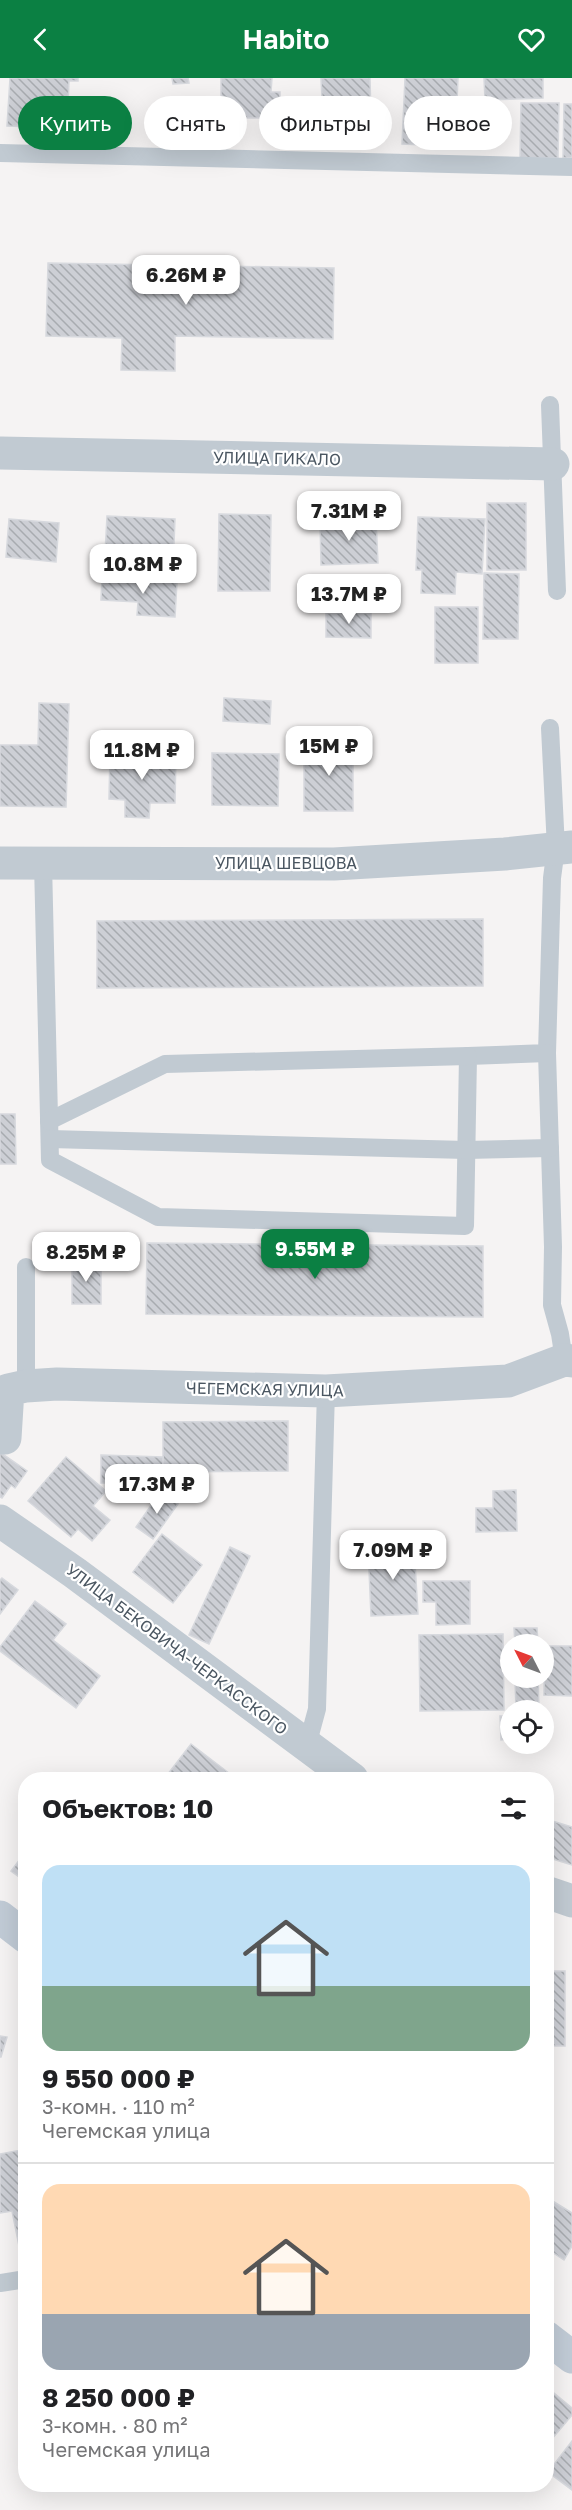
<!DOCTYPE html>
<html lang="ru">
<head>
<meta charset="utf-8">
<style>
	:root { --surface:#fff; --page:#f6f6f6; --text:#202124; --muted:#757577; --line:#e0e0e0; --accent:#0b8043 }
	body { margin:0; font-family:"Golos Text",sans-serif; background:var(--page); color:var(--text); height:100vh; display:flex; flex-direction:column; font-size:22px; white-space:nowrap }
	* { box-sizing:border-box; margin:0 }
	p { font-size:20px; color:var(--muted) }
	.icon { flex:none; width:33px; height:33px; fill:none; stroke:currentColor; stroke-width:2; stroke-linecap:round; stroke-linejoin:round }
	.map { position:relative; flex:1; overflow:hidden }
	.side { position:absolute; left:18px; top:1694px; width:536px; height:720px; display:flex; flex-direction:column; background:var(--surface); border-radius:24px; box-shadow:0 6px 24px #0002 }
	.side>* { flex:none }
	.banner { position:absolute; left:18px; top:18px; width:537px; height:54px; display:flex; gap:12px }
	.needle { width:39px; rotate:312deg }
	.tools { position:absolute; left:500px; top:1556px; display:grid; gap:12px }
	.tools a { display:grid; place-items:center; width:54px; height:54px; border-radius:50%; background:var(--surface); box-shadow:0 6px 24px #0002; font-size:30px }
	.price { position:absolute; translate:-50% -51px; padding:0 14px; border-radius:12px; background:#fff; color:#222; font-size:20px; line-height:39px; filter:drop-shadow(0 2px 3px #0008) }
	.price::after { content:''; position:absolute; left:50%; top:36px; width:18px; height:14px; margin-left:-9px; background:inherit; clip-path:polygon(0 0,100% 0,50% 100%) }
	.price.active { background:var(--accent); color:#fff }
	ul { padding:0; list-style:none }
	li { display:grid; align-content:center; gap:12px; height:318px; padding:0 24px }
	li+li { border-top:2px solid var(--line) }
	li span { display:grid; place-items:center; height:186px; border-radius:18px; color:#555 }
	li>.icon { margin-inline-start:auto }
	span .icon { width:108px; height:108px; fill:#fffc; stroke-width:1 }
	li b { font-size:26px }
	h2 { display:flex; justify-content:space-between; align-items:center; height:72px; padding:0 24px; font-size:26px }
	.chip { padding:0 21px; border-radius:27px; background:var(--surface); box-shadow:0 6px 24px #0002; font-size:21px; line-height:54px }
	.chip.active { background:var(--accent); color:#fff }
	header { display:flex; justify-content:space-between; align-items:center; height:78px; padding:0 24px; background:var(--accent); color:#fff; font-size:27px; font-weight:600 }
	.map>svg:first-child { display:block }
	.building { fill:url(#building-back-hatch); stroke:#d7d9de; stroke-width:1.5 }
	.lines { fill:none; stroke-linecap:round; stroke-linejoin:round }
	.lane { stroke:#c1cad2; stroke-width:18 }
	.street { stroke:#c1cad2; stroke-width:33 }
	.secondary { stroke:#c1cbd6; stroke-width:33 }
	.labels { text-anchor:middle; stroke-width:4.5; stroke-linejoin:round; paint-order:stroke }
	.street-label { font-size:16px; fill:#4a5661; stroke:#fff }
</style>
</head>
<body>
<header><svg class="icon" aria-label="back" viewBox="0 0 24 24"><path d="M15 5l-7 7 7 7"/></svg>Habito<svg class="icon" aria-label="heart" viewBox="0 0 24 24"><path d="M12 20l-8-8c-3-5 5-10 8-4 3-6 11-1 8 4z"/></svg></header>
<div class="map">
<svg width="572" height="2432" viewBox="0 0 572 2432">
	<defs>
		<pattern id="building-back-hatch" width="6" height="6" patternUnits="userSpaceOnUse" patternTransform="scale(1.5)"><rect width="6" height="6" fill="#cdcfd5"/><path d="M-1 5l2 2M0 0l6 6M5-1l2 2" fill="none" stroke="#a8abb0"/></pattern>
	</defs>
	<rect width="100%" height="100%" fill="#f5f3f3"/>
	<g class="building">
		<path d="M 10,0 L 78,0 L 78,3 L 69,3 L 67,50 L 7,48 Z"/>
		<path d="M 172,0 L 188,0 L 189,5 L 173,6 Z"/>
		<path d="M 221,0 L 272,0 L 271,14 L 280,14 L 280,40 L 221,40 Z"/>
		<path d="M 321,0 L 370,0 L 371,40 L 323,42 Z"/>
		<path d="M 405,0 L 458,0 L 457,23 L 474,24 L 472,69 L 402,66 Z"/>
		<path d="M 484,0 L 543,0 L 543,20 L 485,22 Z"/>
		<path d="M 521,25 L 559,25 L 558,80 L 520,80 Z"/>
		<path d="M 564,26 L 572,26 L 572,80 L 563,80 Z"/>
		<path d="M 48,185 L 334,190 L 333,261 L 175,258 L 175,293 L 121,292 L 122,260 L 46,258 Z"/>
		<rect x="487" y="425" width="39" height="67"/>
		<path d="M 219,436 L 271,437 L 270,513 L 218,513 Z"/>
		<path d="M 107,438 L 175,441 L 173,490 L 151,489 L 151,497 L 104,495 Z"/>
		<path d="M 418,439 L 485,441 L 482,496 L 456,494 L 455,516 L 421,515 L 422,492 L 416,492 Z"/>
		<path d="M 9,441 L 59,445 L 56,484 L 6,479 Z"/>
		<path d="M 376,441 L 378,485 L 321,487 L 320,442 Z"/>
		<path d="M 484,495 L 519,496 L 518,561 L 483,561 Z"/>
		<path d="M 379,499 L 380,527 L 323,528 L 322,500 Z"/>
		<path d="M 102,500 L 177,504 L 175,539 L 137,537 L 138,524 L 101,522 Z"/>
		<rect x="435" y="529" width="43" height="56"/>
		<path d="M 326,535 L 371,535 L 371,560 L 326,559 Z"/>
		<path d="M 224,620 L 271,623 L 270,646 L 223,643 Z"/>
		<path d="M 39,625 L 69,626 L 66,729 L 0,728 L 0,667 L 38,667 Z"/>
		<rect x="304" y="665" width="49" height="68"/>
		<path d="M 110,674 L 176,675 L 175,725 L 150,725 L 149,740 L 125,739 L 125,722 L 109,721 Z"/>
		<path d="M 212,675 L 279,676 L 278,728 L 212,727 Z"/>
		<path d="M 483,841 L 483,908 L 97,910 L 97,843 Z"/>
		<path d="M 0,1036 L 15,1036 L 16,1086 L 0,1086 Z"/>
		<path d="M 147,1165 L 483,1168 L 483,1239 L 146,1236 Z"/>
		<rect x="72" y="1184" width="29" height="42"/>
		<path d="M 288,1343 L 288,1393 L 163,1394 L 163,1344 Z"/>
		<path d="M 0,1374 L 27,1393 L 15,1410 L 11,1407 L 2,1420 L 0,1419 Z"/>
		<path d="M 101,1377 L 163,1379 L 162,1406 L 101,1405 Z"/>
		<path d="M 66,1379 L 106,1413 L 93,1428 L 110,1442 L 92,1463 L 78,1451 L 71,1459 L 28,1423 Z"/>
		<path d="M 516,1412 L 517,1453 L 476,1454 L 476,1430 L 493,1430 L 493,1413 Z"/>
		<path d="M 161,1413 L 178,1426 L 153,1461 L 136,1449 Z"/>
		<path d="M 162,1456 L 202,1487 L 173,1525 L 133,1494 Z"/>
		<path d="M 414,1467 L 418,1536 L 371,1538 L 368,1469 Z"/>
		<path d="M 230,1469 L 250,1478 L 209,1566 L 189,1557 Z"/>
		<path d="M 2,1500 L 18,1512 L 0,1536 L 0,1502 Z"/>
		<path d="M 423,1503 L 470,1503 L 470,1546 L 436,1547 L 436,1524 L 423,1524 Z"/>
		<path d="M 35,1523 L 66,1546 L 53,1562 L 100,1598 L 76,1630 L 0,1573 L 0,1569 Z"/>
		<path d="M 514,1550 L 537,1550 L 538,1566 L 515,1566 Z"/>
		<path d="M 503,1556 L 504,1632 L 420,1633 L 419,1557 Z"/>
		<path d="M 545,1568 L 572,1568 L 572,1618 L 544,1617 Z"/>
		<path d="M 515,1599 L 538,1599 L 539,1632 L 516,1632 Z"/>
		<path d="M 500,1638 L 510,1638 L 510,1661 L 501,1662 Z"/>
		<path d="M 191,1666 L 234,1699 L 232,1701 L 164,1701 Z"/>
		<path d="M 546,1741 L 572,1749 L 572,1787 L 546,1779 Z"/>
		<path d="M 26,1773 L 26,1804 L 11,1793 Z"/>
		<rect x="546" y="1893" width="19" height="75"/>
		<path d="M 0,1958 L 7,1959 L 1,1979 L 0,1979 Z"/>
		<path d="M 21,2072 L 26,2094 L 26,2182 L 22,2183 L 12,2133 L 0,2135 L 0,2076 Z"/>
		<path d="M 546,2119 L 572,2135 L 572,2168 L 564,2182 L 546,2170 Z"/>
		<path d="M 554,2315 L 572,2330 L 572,2337 L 546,2368 L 546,2325 Z"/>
		<path d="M 572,2363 L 572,2412 L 548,2394 Z"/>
	</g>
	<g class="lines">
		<g class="lane">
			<path d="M 0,75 L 572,89"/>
			<path d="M 550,327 L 557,513"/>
			<path d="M 43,785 L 50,1082 L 158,1139 L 465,1148 L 468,978 L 547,975 L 552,800 L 556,770 L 550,650"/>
			<path d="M 547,975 L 553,1169 L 552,1227 L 560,1256 L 564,1282"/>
			<path d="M 49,1043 L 165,986 L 468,978"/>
			<path d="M 50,1061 L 466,1072 L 550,1070"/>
			<path d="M 26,1308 L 26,1189"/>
			<path d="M 307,1668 L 317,1631 L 326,1313"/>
			<path d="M 0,2205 L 26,2201"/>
		</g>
		<g class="street">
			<path d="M 0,375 L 553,386"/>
			<path d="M 0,785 L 334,786 L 505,776 L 572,769"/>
			<path d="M 0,1360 L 5,1360 L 8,1312 L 26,1308 L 57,1306 L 326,1313 L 508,1303 L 564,1282 L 572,1283"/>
			<path d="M 0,1443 L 75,1495 L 352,1701"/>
			<path d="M 546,1814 L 572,1823"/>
		</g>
		<g class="secondary">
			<path d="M 0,1839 L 26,1859"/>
			<path d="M 546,2259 L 572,2279"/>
		</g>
	</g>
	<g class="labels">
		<g class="street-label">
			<text transform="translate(277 380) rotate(1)" y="6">УЛИЦА ГИКАЛО</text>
			<text x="286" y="791">УЛИЦА ШЕВЦОВА</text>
			<text transform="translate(265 1311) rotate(1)" y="6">ЧЕГЕМСКАЯ УЛИЦА</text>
			<text transform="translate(177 1571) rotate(37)" y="6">УЛИЦА БЕКОВИЧА-ЧЕРКАССКОГО</text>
		</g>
	</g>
</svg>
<div class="tools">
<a><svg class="needle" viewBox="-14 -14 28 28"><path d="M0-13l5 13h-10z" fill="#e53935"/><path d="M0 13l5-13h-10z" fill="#757577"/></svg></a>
<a><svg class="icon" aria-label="locate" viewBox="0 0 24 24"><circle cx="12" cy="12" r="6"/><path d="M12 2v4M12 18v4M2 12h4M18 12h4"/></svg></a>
</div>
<b class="price" style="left:186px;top:228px">6.26M ₽</b>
<b class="price" style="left:349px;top:464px">7.31M ₽</b>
<b class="price" style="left:143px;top:517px">10.8M ₽</b>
<b class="price" style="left:349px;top:547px">13.7M ₽</b>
<b class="price" style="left:329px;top:699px">15M ₽</b>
<b class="price" style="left:142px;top:703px">11.8M ₽</b>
<b class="price active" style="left:315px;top:1202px">9.55M ₽</b>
<b class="price" style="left:86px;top:1205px">8.25M ₽</b>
<b class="price" style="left:157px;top:1437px">17.3M ₽</b>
<b class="price" style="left:393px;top:1503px">7.09M ₽</b>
<div class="banner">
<a class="chip active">Купить</a>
<a class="chip">Снять</a>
<a class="chip">Фильтры</a>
<a class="chip">Новое</a>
</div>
<section class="side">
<h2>Объектов: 10<svg class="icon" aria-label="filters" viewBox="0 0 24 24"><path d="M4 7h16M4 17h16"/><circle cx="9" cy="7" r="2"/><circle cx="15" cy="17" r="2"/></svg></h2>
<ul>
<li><span style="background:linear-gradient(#bfe0f5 65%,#7fa58c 0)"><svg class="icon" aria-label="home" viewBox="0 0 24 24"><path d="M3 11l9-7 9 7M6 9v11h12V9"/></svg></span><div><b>9 550 000 ₽</b><p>3-комн. · 110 m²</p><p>Чегемская улица</p></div></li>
<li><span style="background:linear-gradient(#ffd9b3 70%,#9aa5b1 0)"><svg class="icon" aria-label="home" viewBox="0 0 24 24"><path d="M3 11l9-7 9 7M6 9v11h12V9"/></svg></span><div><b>8 250 000 ₽</b><p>3-комн. · 80 m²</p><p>Чегемская улица</p></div></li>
</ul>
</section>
</div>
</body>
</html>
